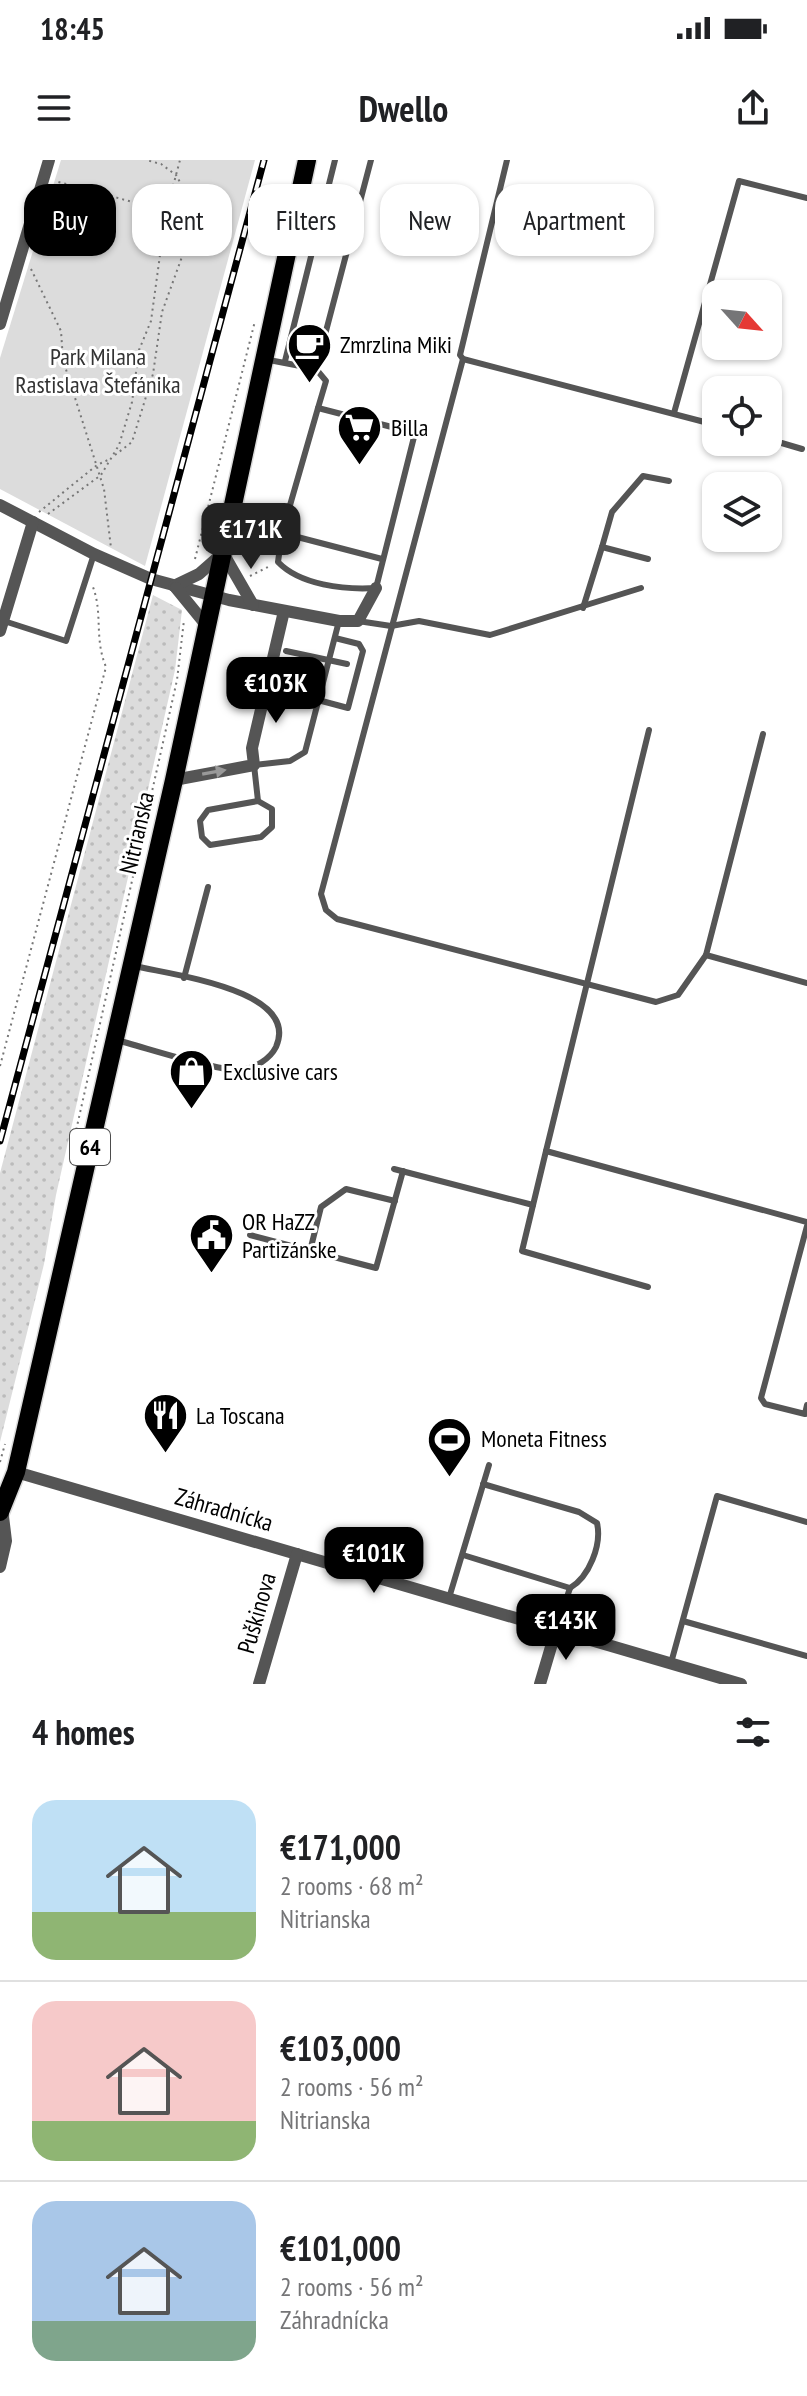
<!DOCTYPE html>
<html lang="en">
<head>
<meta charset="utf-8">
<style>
	:root { --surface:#fff; --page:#f2f2f2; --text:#202124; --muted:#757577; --line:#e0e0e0; --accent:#000 }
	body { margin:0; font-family:"PT Sans Narrow",sans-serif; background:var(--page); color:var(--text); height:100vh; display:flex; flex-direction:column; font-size:30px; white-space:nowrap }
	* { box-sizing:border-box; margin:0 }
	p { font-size:26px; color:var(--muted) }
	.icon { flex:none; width:44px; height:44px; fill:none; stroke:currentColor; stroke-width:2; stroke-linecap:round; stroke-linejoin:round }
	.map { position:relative; height:1524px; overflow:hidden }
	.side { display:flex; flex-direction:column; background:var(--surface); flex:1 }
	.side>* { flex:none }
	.banner { position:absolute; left:24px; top:24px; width:760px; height:72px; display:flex; gap:16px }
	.needle { width:52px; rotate:117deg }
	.fabs { position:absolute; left:702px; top:120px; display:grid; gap:16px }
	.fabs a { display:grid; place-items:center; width:80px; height:80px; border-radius:16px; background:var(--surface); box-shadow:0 2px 6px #0004; font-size:40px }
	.price { position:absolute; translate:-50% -68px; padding:0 18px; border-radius:16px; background:var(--accent); color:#fff; font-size:26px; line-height:52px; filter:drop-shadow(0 2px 4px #0008) }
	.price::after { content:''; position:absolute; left:50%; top:48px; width:24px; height:18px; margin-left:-12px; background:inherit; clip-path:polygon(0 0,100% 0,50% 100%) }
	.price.active { background:#222; color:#fff }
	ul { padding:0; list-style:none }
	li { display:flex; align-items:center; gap:24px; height:200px; padding:0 32px }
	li+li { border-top:2px solid var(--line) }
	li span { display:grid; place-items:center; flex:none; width:224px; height:160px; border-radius:24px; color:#555 }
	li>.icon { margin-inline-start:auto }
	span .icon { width:96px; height:96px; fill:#fffc; stroke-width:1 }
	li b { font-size:34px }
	h2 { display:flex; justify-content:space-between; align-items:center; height:96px; padding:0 32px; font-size:34px }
	.tag { padding:0 28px; border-radius:24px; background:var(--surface); box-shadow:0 2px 6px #0004; font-size:28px; line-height:72px }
	.tag.active { background:var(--accent); color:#fff }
	.status { display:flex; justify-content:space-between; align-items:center; height:56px; padding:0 40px; background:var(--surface); direction:ltr }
	.status svg { height:22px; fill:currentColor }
	header { display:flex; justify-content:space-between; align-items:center; height:104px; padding:0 32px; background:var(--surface); font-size:36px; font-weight:600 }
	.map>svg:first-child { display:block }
	.grass { fill:url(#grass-dots) }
	.park { fill:#dcdcdc }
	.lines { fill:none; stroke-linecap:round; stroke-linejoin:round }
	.primary-casing { stroke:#dbdbdb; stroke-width:21 }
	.path { stroke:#777; stroke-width:2; stroke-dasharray:2 4; stroke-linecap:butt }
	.lane { stroke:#555; stroke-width:6 }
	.street { stroke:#555; stroke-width:12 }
	.primary { stroke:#000; stroke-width:18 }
	.rail-casing { stroke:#000; stroke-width:7 }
	.rail { stroke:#fff; stroke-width:4; stroke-dasharray:12; stroke-linecap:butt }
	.oneway { fill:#999 }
	.labels { text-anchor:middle; stroke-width:6; stroke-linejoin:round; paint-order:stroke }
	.shield { fill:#fff; stroke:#4c4c4c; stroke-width:2 }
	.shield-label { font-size:22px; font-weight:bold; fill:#000 }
	.poi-label { font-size:24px; fill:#000; stroke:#fff; text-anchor:start }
	.park-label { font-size:24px; fill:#333; stroke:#fff }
	.street-label { font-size:24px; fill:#000; stroke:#fff }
</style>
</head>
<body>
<div class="status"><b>18:45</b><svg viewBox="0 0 49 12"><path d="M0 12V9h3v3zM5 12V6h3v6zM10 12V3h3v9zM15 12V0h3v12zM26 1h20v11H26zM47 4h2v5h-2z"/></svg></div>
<header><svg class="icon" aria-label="menu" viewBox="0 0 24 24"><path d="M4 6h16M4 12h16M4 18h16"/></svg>Dwello<svg class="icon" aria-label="share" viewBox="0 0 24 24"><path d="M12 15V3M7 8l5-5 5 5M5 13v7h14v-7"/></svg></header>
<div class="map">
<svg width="807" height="1524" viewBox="0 0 807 1524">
	<defs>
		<pattern id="grass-dots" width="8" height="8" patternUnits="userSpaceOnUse" patternTransform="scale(2)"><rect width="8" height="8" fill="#dcdcdc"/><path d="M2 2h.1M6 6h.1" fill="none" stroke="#bbb" stroke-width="1.8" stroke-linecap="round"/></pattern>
	</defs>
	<rect width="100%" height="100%" fill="#fff"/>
	<path class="grass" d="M 153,435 L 182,450 L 175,510 L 56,1035 L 44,1104 L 0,1282 L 0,1013 Z"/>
	<path class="park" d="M 61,0 L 255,0 L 145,406 L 0,329 L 0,198 Z"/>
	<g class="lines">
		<defs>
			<path id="primary" d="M 0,1352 L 16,1312 L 174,620 L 307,0"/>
		</defs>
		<use href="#primary" class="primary-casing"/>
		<g class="path">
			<path d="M 167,49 L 180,0"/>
			<path d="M 31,109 L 61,171 L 63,200 L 104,329 L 111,388"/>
			<path d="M 115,295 L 132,282 L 153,214 L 162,152 L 191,72 L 191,42 L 176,15 L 161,4 L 146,0"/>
			<path d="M 39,352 L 97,305 L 110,299"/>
			<path d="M 48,354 L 101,315 L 119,285 L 132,242 L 139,190 L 151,161 L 166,51 L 55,21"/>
			<path d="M 195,399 L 255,161"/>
			<path d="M 250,416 L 270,406"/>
			<path d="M 279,526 L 287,528"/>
			<path d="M 0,906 L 106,507 C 94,478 103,454 93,427"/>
			<path d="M 71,993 L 177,520 L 184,460"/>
			<path d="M 0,1302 L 5,1284"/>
		</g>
		<g class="lane">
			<path d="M 507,0 L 460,195 L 463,199 L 716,265"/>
			<path d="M 302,39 L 356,56"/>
			<path d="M 463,199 L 321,734 L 326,750 L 337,759 L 656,842 L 678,835 L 706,795 L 807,823"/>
			<path d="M 269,200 L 316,209 L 371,0"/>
			<path d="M 285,201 L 335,0"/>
			<path d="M 316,209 L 326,221 L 318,248"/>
			<path d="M 318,248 L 415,273 L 376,428 C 344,430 300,425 278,402 L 282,373 Z"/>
			<path d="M 674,253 L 739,21 L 807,38"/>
			<path d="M 768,279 L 802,289"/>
			<path d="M 282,373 L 382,399"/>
			<path d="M 602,387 L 612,352 L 643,316 L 669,321"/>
			<path d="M 583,448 L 602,387 L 648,399"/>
			<path d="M 4,461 L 66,481 L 94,394"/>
			<path d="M 358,461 L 391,466 L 419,461 L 490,475 L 641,428"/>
			<path d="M 286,491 L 347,504"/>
			<path d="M 318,540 L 348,548 L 363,491 L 359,484 L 335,478"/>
			<path d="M 649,570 L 546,991 L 807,1062"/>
			<path d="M 258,641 L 254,605 L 290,601 L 305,592 L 339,461"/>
			<path d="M 258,641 L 272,649 L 272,667 L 261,677 L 210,685 L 202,677 L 200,661 L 208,650 Z"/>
			<path d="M 706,795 L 763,574"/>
			<path d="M 184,818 L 208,727"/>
			<path d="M 116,880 C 144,887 219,912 242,910 C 255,908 270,899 276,887 C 301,830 172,815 135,806"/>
			<path d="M 546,991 L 522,1091 L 648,1127"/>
			<path d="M 394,1009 L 533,1045"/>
			<path d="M 807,1066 L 761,1238 L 765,1244 L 805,1254 L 807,1245"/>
			<path d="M 250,1075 L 376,1108 L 403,1011"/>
			<path d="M 310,1091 L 321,1047 L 346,1029 L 395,1041"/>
			<path d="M 483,1324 L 579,1352 L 597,1363 C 602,1385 589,1417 570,1428 L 556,1470"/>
			<path d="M 463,1395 L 570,1428"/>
			<path d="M 449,1438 L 489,1305"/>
			<path d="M 683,1461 L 807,1496"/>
			<path d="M 671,1503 L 717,1336 L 807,1362"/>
		</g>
		<g class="street">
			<path d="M 0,164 L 49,0"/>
			<path d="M 0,345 L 94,394 L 151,419 L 229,440 L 339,461 L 358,461 L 376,428"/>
			<path d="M 174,426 L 199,414 L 223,393 L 253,445"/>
			<path d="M 176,428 L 207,466"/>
			<path d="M 0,471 L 33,362"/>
			<path d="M 174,620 L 254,605 L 252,588 L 284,451"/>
			<path d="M 16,1312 L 741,1524"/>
			<path d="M 0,1407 L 6,1381 L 2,1348"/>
			<path d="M 259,1524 L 297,1394"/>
			<path d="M 540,1524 L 556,1470"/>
		</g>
		<use href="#primary" class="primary"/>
		<defs>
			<path id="rail" d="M 0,981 L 264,0"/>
		</defs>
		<use href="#rail" class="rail-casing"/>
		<use href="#rail" class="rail"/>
	</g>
	<defs><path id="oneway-solid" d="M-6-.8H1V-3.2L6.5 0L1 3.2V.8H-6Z" transform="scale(2)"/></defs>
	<use class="oneway" href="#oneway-solid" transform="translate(214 612) rotate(-10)"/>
	<defs>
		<symbol id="cafe-pin" viewBox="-11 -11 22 30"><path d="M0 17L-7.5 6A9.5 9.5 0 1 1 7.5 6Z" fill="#000" stroke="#fff"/><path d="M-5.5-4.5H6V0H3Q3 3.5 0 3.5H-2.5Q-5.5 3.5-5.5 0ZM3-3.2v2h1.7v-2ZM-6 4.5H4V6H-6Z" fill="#fff"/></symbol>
		<symbol id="supermarket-pin" viewBox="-11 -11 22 30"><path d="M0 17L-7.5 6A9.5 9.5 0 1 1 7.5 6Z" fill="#000" stroke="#fff"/><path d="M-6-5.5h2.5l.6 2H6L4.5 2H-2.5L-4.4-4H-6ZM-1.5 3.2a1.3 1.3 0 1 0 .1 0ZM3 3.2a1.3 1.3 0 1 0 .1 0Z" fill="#fff"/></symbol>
		<symbol id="shop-pin" viewBox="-11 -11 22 30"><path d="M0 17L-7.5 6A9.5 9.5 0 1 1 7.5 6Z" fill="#000" stroke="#fff"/><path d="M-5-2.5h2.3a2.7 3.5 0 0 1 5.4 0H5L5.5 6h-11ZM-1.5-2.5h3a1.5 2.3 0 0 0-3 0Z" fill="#fff"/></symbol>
		<symbol id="civic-pin" viewBox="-11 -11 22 30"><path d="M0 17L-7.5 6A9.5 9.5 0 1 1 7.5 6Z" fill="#000" stroke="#fff"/><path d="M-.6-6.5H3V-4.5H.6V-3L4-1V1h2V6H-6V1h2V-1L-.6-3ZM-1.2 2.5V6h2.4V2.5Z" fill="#fff"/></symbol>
		<symbol id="restaurant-pin" viewBox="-11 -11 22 30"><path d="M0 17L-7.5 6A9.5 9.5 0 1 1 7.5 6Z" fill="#000" stroke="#fff"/><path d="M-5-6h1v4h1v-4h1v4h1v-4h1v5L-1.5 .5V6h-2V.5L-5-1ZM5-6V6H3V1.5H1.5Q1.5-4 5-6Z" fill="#fff"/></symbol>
		<symbol id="stadium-pin" viewBox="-11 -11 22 30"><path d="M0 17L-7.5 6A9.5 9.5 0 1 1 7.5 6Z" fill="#000" stroke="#fff"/><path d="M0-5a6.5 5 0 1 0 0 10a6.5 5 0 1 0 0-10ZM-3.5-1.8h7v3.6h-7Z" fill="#fff"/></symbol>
	</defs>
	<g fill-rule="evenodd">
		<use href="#cafe-pin" x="284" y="160" width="51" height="69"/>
		<use href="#supermarket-pin" x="334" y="242" width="51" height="69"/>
		<use href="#shop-pin" x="166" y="886" width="51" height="69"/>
		<use href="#civic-pin" x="186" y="1050" width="51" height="69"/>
		<use href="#restaurant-pin" x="140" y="1230" width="51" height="69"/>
		<use href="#stadium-pin" x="424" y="1254" width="51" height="69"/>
	</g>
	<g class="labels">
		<rect class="shield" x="70" y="969" width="40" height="36" rx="6"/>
		<g class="shield-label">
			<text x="90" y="995">64</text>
		</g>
		<g class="poi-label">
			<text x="340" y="193">Zmrzlina Miki</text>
			<text x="391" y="276">Billa</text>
			<text x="223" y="920">Exclusive cars</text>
			<text x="242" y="1070">OR HaZZ<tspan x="242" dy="28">Partizánske</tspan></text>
			<text x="196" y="1264">La Toscana</text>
			<text x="481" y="1287">Moneta Fitness</text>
		</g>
		<g class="park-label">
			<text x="98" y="205">Park Milana<tspan x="98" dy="28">Rastislava Štefánika</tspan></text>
		</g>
		<g class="street-label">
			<text transform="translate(137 673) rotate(-77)" y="8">Nitrianska</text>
			<text transform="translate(224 1350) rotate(16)" y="8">Záhradnícka</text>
			<text transform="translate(257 1453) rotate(-74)" y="8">Puškinova</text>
		</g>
	</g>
</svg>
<div class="fabs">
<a><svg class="needle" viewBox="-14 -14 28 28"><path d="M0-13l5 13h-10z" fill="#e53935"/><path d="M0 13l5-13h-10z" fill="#757577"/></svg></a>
<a><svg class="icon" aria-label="locate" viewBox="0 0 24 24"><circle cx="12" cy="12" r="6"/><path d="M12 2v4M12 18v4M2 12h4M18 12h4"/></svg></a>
<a><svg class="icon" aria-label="layers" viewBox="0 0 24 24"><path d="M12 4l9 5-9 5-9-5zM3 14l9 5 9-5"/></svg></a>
</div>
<b class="price active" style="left:251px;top:411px">€171K</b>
<b class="price" style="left:276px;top:565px">€103K</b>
<b class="price" style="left:374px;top:1435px">€101K</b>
<b class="price" style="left:566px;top:1502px">€143K</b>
<div class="banner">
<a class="tag active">Buy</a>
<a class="tag">Rent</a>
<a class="tag">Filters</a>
<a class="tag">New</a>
<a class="tag">Apartment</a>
</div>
</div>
<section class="side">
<h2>4 homes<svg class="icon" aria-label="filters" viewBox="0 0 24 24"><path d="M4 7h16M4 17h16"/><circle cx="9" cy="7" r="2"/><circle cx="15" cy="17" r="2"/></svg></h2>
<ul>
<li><span style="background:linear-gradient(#bfe0f5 70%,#8fb573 0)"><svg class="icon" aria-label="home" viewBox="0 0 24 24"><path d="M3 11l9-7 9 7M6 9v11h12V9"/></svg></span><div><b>€171,000</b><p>2 rooms · 68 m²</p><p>Nitrianska</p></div></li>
<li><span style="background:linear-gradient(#f6c9c9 75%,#8fb573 0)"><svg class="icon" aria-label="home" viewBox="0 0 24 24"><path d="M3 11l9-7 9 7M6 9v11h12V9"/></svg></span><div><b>€103,000</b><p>2 rooms · 56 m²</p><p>Nitrianska</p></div></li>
<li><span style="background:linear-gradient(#a9c7e8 75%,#7fa58c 0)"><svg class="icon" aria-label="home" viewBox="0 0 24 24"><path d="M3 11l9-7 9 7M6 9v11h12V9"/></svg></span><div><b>€101,000</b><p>2 rooms · 56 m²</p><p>Záhradnícka</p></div></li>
</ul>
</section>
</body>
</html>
